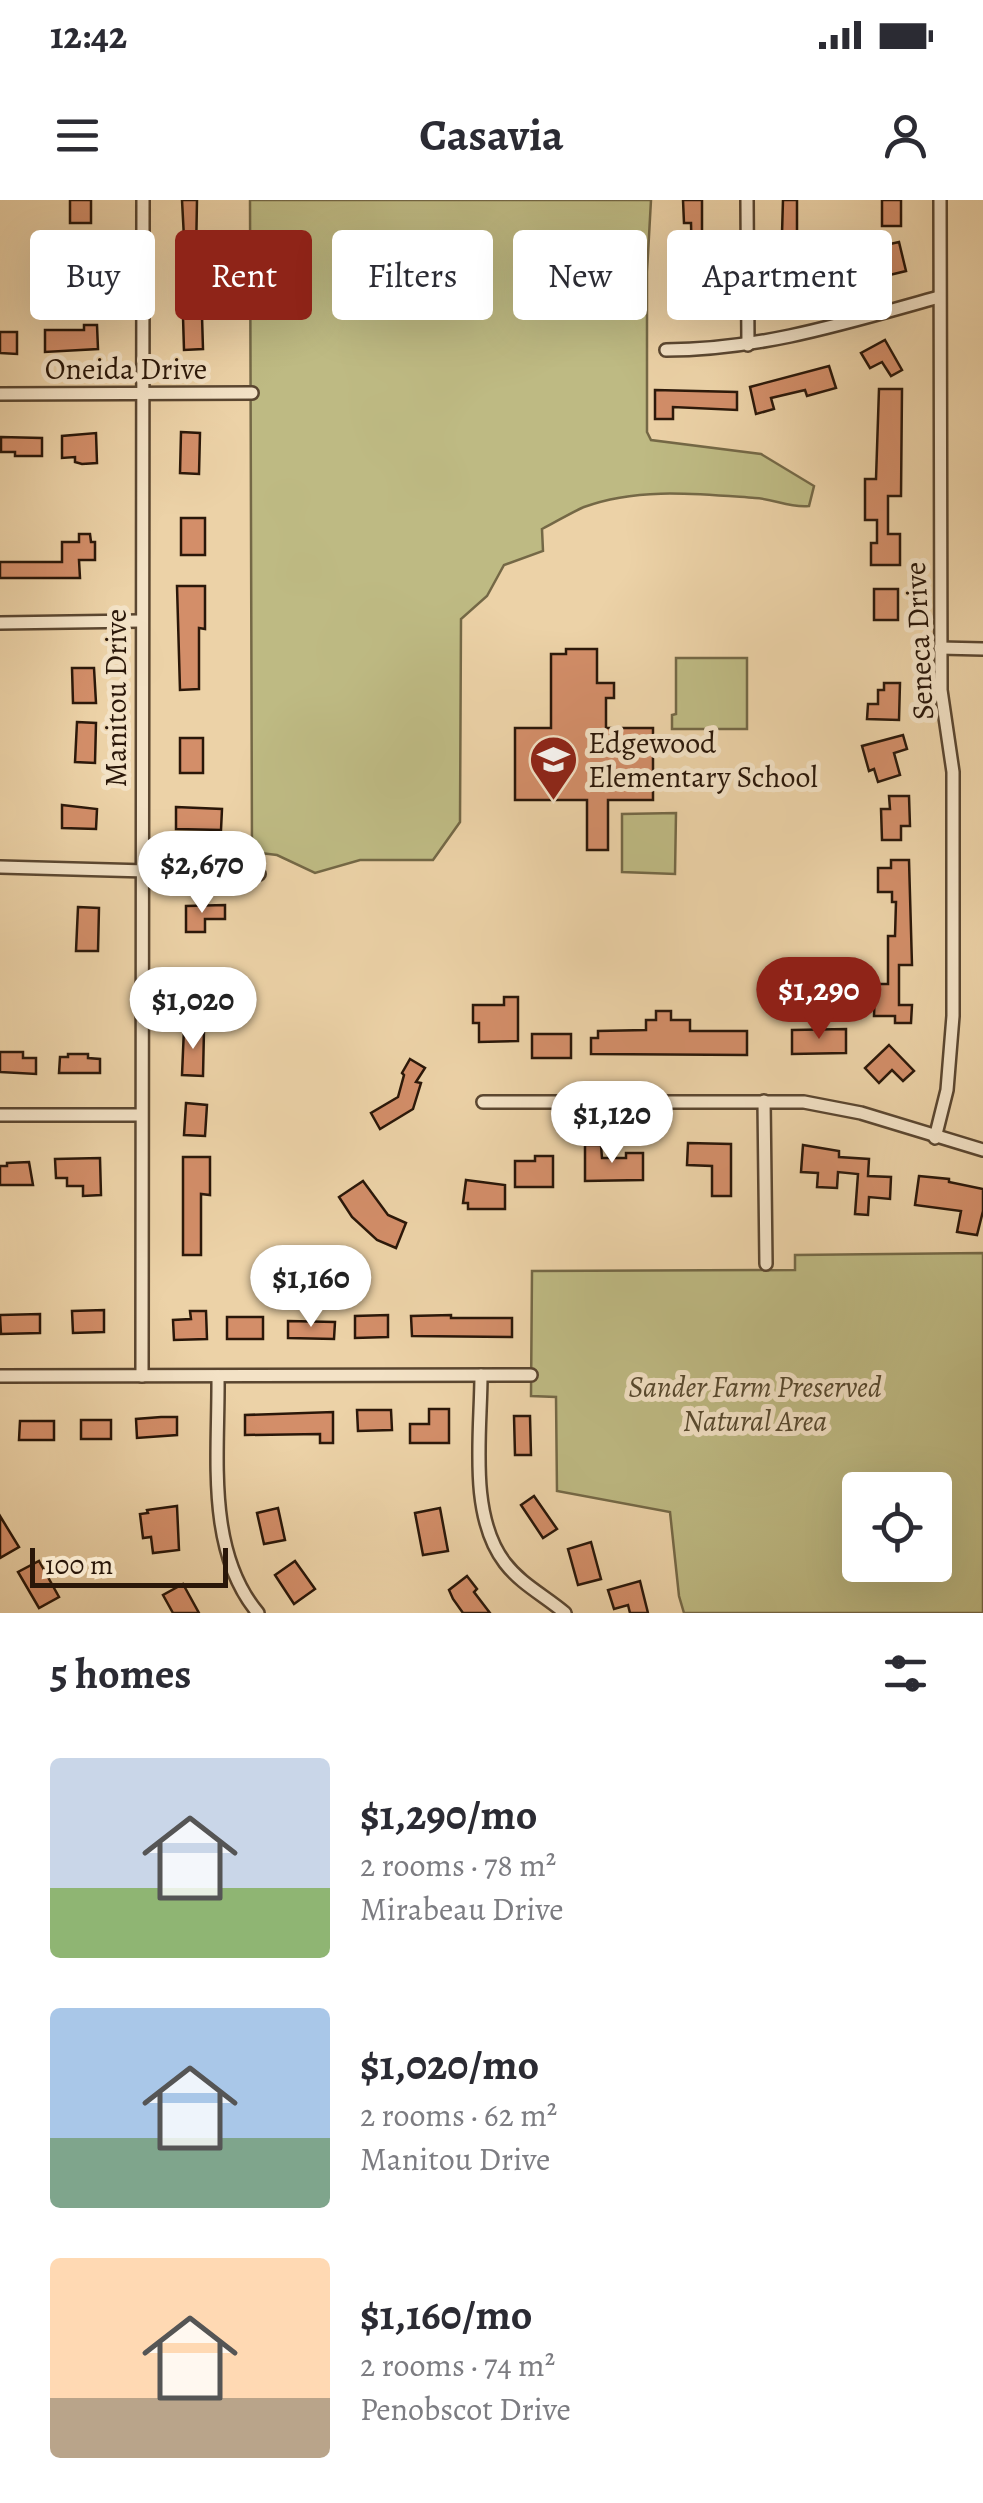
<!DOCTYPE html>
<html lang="en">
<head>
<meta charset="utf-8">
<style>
	:root { --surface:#fff; --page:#f2f2f3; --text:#2b2b33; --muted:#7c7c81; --accent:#8f2418 }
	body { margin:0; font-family:Alegreya,serif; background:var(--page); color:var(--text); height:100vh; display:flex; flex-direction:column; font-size:38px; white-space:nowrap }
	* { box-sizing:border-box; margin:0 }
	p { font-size:32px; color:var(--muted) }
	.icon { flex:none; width:55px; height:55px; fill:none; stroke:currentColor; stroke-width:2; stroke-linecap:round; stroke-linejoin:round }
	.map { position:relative; height:1413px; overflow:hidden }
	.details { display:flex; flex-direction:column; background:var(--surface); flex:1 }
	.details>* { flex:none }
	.guide { position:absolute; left:30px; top:30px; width:925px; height:90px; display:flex; gap:20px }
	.tools { position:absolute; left:842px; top:1272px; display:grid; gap:20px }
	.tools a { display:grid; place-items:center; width:110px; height:110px; border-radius:10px; background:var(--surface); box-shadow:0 10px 40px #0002; font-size:50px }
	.scale { position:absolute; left:30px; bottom:25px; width:198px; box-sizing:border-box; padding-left:10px; border:5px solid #2a1709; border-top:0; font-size:28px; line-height:35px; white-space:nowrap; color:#2a1709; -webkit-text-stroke:8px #f3e2c6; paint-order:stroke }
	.price { position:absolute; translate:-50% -85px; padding:0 22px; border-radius:35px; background:#fff; color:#222; font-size:32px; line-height:65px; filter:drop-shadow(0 2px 5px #0008) }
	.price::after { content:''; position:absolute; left:50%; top:60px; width:30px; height:22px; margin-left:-15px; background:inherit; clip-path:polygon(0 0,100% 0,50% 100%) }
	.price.current { background:var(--accent); color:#fff }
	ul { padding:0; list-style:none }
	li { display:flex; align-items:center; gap:30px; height:250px; padding:0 50px }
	li span { display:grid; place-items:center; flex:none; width:280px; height:200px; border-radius:10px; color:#555 }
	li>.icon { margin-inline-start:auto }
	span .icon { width:120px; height:120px; fill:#fffc; stroke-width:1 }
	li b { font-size:42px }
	h2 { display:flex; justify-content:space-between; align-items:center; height:120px; padding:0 50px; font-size:42px }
	.chip { padding:0 35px; border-radius:10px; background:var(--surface); box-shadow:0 10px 40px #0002; font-size:35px; line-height:90px }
	.chip.current { background:var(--accent); color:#fff }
	.status { display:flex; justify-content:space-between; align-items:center; height:70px; padding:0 50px; background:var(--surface); direction:ltr }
	.status svg { height:28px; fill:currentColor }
	header { display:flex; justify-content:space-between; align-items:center; height:130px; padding:0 50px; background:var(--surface); font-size:45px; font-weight:600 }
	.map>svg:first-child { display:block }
	.green { fill:#beba83; stroke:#746846; stroke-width:2.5; fill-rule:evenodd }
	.building { fill:#d38e69; stroke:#2a1709; stroke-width:2.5 }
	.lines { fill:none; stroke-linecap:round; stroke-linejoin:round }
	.street-casing { stroke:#5a4630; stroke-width:16 }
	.street { stroke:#f3e2c6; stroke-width:11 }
	.labels { text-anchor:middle; stroke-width:10; stroke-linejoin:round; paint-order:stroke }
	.street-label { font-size:30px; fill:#2a1709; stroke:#f3e2c6 }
	.poi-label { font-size:30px; fill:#2a1709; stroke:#f3e2c6; text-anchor:start }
	.park-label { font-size:30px; font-style:italic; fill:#56482e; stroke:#f3e2c6 }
</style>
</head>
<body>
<div class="status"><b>12:42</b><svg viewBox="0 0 49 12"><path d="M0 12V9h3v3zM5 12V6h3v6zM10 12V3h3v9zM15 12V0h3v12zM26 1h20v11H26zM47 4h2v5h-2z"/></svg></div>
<header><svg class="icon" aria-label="menu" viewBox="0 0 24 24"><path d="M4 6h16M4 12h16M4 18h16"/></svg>Casavia<svg class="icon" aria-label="person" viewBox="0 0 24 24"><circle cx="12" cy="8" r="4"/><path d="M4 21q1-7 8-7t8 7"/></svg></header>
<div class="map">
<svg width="983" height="1413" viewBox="0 0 983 1413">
	<rect width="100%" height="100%" fill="#ecd2a7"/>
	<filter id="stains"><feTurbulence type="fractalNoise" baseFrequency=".002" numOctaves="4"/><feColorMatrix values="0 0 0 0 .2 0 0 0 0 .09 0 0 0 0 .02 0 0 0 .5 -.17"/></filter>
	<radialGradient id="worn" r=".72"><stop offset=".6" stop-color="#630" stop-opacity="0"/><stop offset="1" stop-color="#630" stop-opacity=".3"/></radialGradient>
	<g class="green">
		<path d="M 250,0 L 651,0 L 647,72 L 647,232 L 651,240 L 761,254 L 814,286 L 809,306 C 789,308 775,299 755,298 C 699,294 638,287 584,307 C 570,313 556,322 542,329 L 543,351 L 504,365 L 487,396 L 461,419 L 460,622 L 433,660 L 360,660 L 315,673 L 277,655 L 252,652 Z"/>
		<path d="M 676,458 L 747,458 L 747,529 L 672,529 L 672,515 L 676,514 Z"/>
		<path d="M 676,613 L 675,674 L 622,672 L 622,614 Z"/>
		<path d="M 983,1053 L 983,1413 L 684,1413 L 679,1396 L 670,1312 L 557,1291 L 556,1197 L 531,1196 L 532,1071 L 795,1070 L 795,1055 ZM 860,1290 L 935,1290 L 935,1365 L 860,1365 Z"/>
	</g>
	<g class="building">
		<rect x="70" y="0" width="21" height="23"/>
		<path d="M 182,0 L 197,0 L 196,55 L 205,55 L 206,63 L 214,62 L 214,76 L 206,76 L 206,90 L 180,91 L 180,76 L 186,76 Z"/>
		<path d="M 683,0 L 702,0 L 702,34 L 708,34 L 708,79 L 712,79 L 712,118 L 690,118 L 691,86 L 696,86 L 696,66 L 692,66 L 691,23 L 684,23 Z"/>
		<path d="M 783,0 L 797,0 L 797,33 L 809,33 L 809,49 L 798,49 L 798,102 L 780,102 Z"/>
		<rect x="882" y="0" width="19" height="26"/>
		<path d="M 899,42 L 906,71 L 873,79 L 869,63 L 884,60 L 881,46 Z"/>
		<path d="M 70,46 L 90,46 L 90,78 L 98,78 L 98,94 L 70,94 Z"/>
		<path d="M 202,116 L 203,149 L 184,150 L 183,117 Z"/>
		<path d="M 84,125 L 97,125 L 98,149 L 45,152 L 45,130 L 84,130 Z"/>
		<path d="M 0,132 L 17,132 L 17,154 L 0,153 Z"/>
		<path d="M 885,140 L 902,170 L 891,176 L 882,162 L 870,168 L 861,153 Z"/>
		<path d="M 829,166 L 836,188 L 807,196 L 805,190 L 771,198 L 774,209 L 756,214 L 750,187 Z"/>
		<path d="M 879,189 L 902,189 L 901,296 L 888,296 L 888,334 L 900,334 L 900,365 L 871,365 L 871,343 L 877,343 L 877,320 L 865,320 L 865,279 L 876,279 Z"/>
		<path d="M 655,190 L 737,192 L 737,210 L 673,207 L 673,219 L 655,219 Z"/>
		<path d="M 181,232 L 200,233 L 199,274 L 180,273 Z"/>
		<path d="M 96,233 L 97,263 L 82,264 L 75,262 L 75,257 L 62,258 L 62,236 Z"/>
		<path d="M 1,237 L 42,238 L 42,256 L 15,256 L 15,252 L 1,252 Z"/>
		<rect x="181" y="318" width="24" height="37"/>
		<path d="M 79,334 L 90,334 L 91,342 L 95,342 L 95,360 L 79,360 L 80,378 L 0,378 L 0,362 L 62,362 L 62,342 L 79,342 Z"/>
		<path d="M 177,386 L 205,386 L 205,429 L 199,428 L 199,489 L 180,490 Z"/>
		<rect x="874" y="389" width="24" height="31"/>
		<path d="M 566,449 L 597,449 L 597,483 L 614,483 L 614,498 L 606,498 L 606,528 L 653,528 L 653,600 L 608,600 L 608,650 L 587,650 L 587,600 L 515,600 L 515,528 L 551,528 L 551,454 L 566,454 Z"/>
		<path d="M 72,468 L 94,468 L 96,503 L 73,503 Z"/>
		<path d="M 884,483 L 900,483 L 899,520 L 867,519 L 868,504 L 878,504 L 878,490 L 884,490 Z"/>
		<path d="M 77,522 L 96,523 L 95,563 L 75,562 Z"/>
		<path d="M 903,535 L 907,549 L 894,553 L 900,575 L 878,582 L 874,569 L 869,571 L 862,546 Z"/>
		<rect x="180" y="538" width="23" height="35"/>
		<path d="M 889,596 L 909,596 L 910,626 L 901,626 L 901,640 L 882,640 L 881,609 L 890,609 Z"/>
		<path d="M 62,605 L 97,609 L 96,629 L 62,628 Z"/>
		<path d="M 176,607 L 222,609 L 221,630 L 176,629 Z"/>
		<path d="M 891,660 L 909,660 L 912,765 L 899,765 L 899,805 L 912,805 L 911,823 L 895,823 L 895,816 L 874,816 L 875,784 L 888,784 L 888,736 L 895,736 L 896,702 L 892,702 L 892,692 L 878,692 L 878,668 L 891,668 Z"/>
		<path d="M 225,705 L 225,719 L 205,719 L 205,732 L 186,732 L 186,706 Z"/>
		<path d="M 78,707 L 99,708 L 98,751 L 76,751 Z"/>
		<rect x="184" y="771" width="23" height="33"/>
		<path d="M 504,797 L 518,797 L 518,841 L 479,842 L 479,823 L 473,823 L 473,805 L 504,805 Z"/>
		<path d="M 656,811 L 671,811 L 671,820 L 690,820 L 690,831 L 747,831 L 747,855 L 591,854 L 591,838 L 598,838 L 598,831 L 646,830 L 646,820 L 656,820 Z"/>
		<path d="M 184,828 L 204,829 L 203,876 L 182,875 Z"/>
		<path d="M 846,829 L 846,853 L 792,854 L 792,830 Z"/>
		<rect x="532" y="834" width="39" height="24"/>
		<path d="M 889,845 L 914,871 L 903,881 L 892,870 L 879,883 L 865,868 Z"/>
		<path d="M 0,852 L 23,852 L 23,858 L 36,858 L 36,874 L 0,872 Z"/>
		<path d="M 68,854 L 88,854 L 88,858 L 100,859 L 100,873 L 59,873 L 60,857 L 68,857 Z"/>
		<path d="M 410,859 L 425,868 L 416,882 L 421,883 L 413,909 L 380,929 L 371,913 L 398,897 L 404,875 L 402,873 Z"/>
		<path d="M 186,903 L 207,905 L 205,936 L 184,935 Z"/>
		<path d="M 688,943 L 731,944 L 731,996 L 712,996 L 712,966 L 687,965 Z"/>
		<path d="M 585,945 L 601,945 L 602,958 L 626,958 L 626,953 L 643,953 L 643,980 L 585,981 Z"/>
		<path d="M 803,945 L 839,951 L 839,957 L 869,959 L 868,976 L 891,977 L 890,999 L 869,997 L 868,1015 L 855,1014 L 858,974 L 838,972 L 837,988 L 817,987 L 818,973 L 801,972 Z"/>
		<path d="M 535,956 L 553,956 L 553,987 L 515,987 L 515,961 L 535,961 Z"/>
		<path d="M 183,957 L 210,957 L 210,995 L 201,994 L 201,1055 L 183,1055 Z"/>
		<path d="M 100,958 L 101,995 L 83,996 L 83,986 L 67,986 L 67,978 L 56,978 L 55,959 Z"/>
		<path d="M 29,962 L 33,985 L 0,985 L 0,966 L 7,966 L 7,963 Z"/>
		<path d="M 919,976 L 949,979 L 949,982 L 983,989 L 983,1011 L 977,1035 L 957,1032 L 961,1011 L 915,1005 Z"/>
		<path d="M 466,980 L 505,985 L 505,1009 L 468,1009 L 468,1003 L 463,1003 Z"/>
		<path d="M 363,981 L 388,1015 L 406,1023 L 396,1048 L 377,1040 L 352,1017 L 339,997 Z"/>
		<path d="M 104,1110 L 104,1132 L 73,1133 L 72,1111 Z"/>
		<path d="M 190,1111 L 206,1111 L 207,1139 L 174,1140 L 173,1120 L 191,1119 Z"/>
		<path d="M 40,1114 L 40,1133 L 1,1134 L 0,1115 Z"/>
		<path d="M 388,1115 L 388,1137 L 355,1138 L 355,1116 Z"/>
		<path d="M 451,1115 L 451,1118 L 512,1118 L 512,1137 L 412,1136 L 411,1116 Z"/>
		<rect x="227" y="1117" width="36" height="22"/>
		<path d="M 288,1121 L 335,1122 L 334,1139 L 288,1138 Z"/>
		<path d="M 429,1209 L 449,1209 L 449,1243 L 410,1243 L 410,1224 L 429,1224 Z"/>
		<path d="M 357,1210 L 391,1210 L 392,1230 L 358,1231 Z"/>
		<path d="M 333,1212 L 333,1243 L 320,1243 L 320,1234 L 245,1235 L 245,1215 Z"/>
		<path d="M 514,1216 L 530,1216 L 531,1255 L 515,1255 Z"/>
		<path d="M 161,1217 L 177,1217 L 177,1235 L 137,1238 L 136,1219 Z"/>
		<rect x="81" y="1220" width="30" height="19"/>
		<path d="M 20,1221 L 54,1221 L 54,1240 L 19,1240 Z"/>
		<path d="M 534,1296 L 557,1329 L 543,1338 L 521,1305 Z"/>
		<path d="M 177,1306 L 179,1350 L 153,1353 L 151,1337 L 143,1338 L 140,1314 L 148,1313 L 147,1310 Z"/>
		<path d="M 278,1308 L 285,1340 L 264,1344 L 257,1313 Z"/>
		<path d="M 440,1308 L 448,1351 L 423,1355 L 415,1313 Z"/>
		<path d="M 0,1316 L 19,1347 L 0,1358 Z"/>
		<path d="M 591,1342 L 601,1379 L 578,1385 L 568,1349 Z"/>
		<path d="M 39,1361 L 59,1397 L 39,1408 L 18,1372 Z"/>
		<path d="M 295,1361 L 315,1389 L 294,1404 L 275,1375 Z"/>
		<path d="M 467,1376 L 477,1389 L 474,1392 L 490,1413 L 463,1413 L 453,1399 L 449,1390 Z"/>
		<path d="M 640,1381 L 648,1413 L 630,1413 L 628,1405 L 614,1409 L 608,1390 Z"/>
		<path d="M 183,1384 L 199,1413 L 173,1413 L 163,1395 Z"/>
	</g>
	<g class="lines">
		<defs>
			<g id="street">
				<path d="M 747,0 L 748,145"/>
				<path d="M 666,150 C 761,150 849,122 939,97"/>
				<path d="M 0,194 L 252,193"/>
				<path d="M 0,423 L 140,421"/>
				<path d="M 940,448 L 983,449"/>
				<path d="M 0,667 L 259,674"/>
				<path d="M 764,901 L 766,1064"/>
				<path d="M 483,902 L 804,902 L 861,913 L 983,950"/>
				<path d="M 0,915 L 140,915"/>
				<path d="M 935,938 L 947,890 L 953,816 L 953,572 L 941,490 L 940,0"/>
				<path d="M 481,1175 C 481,1233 468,1315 505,1363 C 521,1384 545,1396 565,1413"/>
				<path d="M 0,1176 L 531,1175"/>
				<path d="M 142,1176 L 143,0"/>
				<path d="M 218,1176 C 219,1253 205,1350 258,1413"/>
			</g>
		</defs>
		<use href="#street" class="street-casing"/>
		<use href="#street" class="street"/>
	</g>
	<defs>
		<symbol id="school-pin" viewBox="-11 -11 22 30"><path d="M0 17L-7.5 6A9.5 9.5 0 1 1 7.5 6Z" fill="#8f2418" stroke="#f3e2c6"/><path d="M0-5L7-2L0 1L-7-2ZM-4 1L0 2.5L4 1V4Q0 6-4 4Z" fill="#fff"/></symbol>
	</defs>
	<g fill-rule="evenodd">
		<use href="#school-pin" x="526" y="532" width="55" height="75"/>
	</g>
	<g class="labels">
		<g class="street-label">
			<text x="126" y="179">Oneida Drive</text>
			<text transform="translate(919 441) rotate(-93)" y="10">Seneca Drive</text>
			<text transform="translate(116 498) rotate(-90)" y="10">Manitou Drive</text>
		</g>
		<g class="poi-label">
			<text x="588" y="553">Edgewood<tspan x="588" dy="34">Elementary School</tspan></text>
		</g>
		<g class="park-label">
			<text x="755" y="1197">Sander Farm Preserved<tspan x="755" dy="34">Natural Area</tspan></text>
		</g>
	</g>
	<rect width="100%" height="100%" filter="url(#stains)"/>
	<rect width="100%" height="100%" fill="url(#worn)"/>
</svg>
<div class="tools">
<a><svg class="icon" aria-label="locate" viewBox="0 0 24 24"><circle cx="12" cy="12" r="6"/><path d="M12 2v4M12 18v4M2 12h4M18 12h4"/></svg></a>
</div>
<div class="scale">100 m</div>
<b class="price" style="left:202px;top:716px">$2,670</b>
<b class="price current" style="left:819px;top:842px">$1,290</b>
<b class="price" style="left:193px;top:852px">$1,020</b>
<b class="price" style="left:612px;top:966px">$1,120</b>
<b class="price" style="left:311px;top:1130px">$1,160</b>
<div class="guide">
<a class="chip">Buy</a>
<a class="chip current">Rent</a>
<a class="chip">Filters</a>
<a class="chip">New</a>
<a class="chip">Apartment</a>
</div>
</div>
<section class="details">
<h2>5 homes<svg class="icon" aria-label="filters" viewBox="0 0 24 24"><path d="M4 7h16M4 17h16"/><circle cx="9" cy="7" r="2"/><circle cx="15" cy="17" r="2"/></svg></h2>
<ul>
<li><span style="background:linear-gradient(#c9d6e8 65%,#8fb573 0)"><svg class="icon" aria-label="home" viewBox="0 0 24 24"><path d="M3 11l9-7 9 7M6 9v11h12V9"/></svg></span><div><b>$1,290/mo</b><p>2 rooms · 78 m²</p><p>Mirabeau Drive</p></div></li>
<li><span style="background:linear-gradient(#a9c7e8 65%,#7fa58c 0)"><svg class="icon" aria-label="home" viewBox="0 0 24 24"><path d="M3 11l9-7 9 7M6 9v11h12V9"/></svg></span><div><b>$1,020/mo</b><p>2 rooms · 62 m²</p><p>Manitou Drive</p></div></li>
<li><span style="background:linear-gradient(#ffd9b3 70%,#b9a48a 0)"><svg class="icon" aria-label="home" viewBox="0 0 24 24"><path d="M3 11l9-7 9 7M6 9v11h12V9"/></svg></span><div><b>$1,160/mo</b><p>2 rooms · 74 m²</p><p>Penobscot Drive</p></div></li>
</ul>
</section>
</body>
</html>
